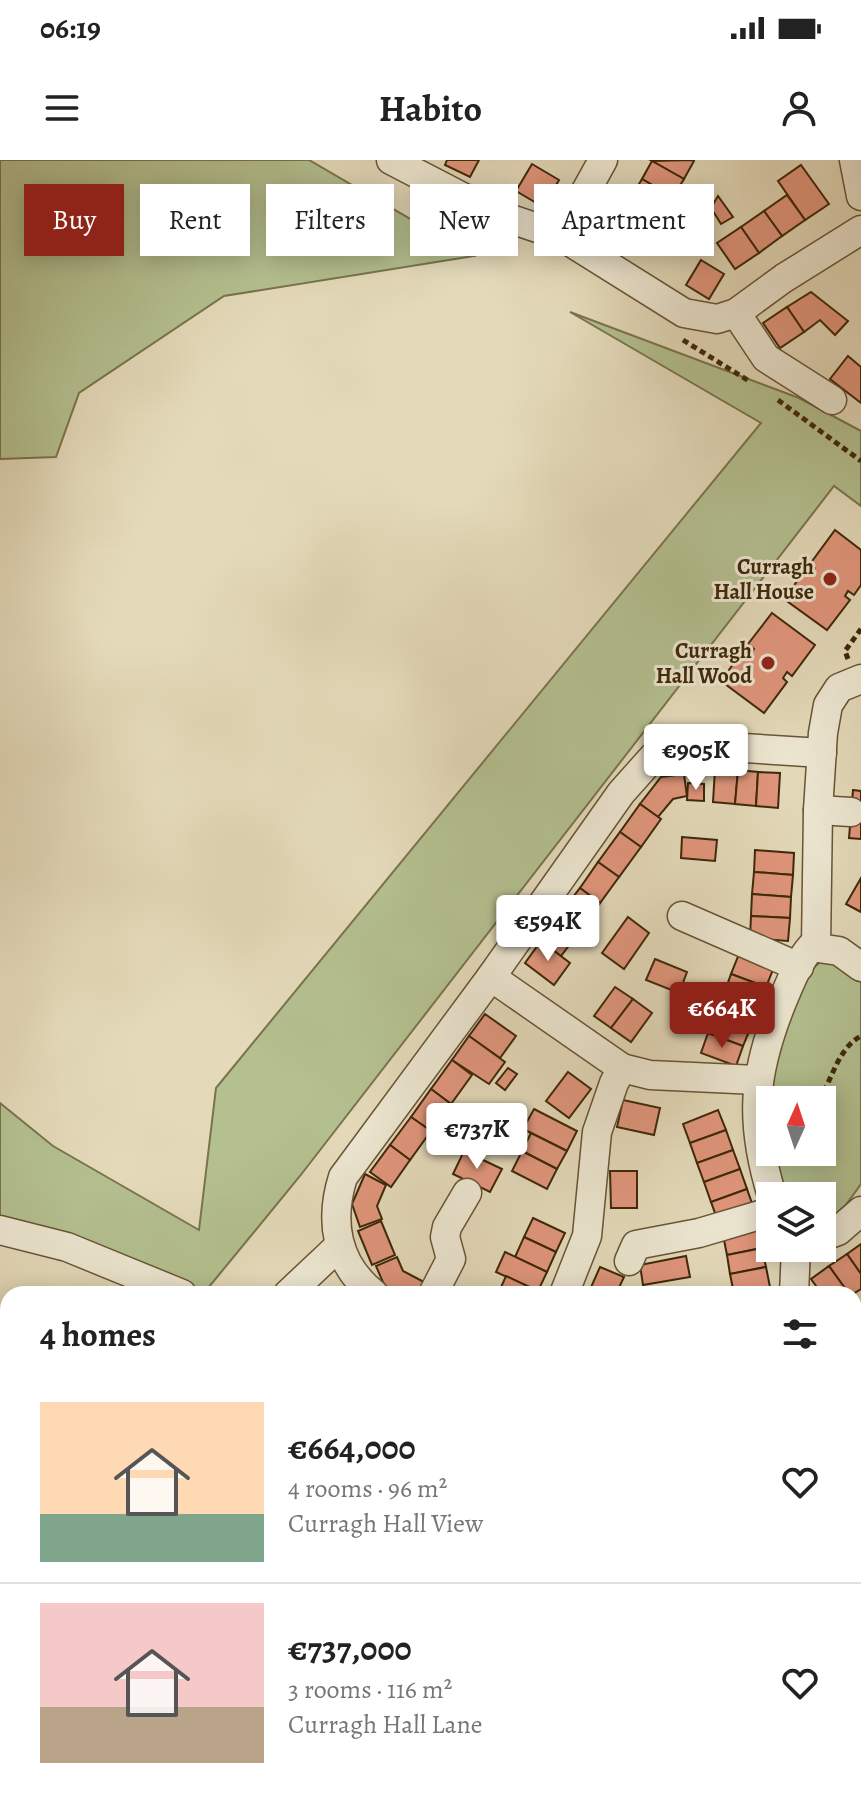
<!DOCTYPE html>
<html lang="en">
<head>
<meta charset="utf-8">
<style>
	:root { --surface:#fff; --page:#f2f2f2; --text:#222; --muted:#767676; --line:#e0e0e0; --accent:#8f2418 }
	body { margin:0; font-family:Alegreya,serif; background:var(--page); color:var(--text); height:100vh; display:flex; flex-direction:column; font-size:30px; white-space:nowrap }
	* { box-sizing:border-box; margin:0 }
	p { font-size:26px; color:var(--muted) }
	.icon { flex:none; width:44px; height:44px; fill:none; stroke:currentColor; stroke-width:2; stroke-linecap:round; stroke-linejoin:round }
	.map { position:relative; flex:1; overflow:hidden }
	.details { position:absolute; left:0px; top:1126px; width:862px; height:512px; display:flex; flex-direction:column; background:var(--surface); border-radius:24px 24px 0 0; box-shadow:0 4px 20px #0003 }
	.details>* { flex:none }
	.banner { position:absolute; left:24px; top:24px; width:814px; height:72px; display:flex; gap:16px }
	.needle { width:52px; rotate:3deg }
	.fabs { position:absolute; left:756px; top:926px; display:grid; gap:16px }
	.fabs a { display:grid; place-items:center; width:80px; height:80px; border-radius:0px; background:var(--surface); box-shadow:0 4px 20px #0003; font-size:40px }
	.price { position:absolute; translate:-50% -68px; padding:0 18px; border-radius:8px; background:#fff; color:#222; font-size:26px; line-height:52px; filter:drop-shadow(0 2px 4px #0008) }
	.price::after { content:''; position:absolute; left:50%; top:48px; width:24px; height:18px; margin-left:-12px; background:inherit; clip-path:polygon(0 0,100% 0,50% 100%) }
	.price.current { background:var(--accent); color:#fff }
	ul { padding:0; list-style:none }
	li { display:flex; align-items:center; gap:24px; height:200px; padding:0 40px }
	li+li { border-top:2px solid var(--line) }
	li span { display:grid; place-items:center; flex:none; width:224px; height:160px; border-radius:0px; color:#555 }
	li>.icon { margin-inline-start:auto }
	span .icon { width:96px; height:96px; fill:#fffc; stroke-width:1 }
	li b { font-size:34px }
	h2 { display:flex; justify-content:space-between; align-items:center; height:96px; padding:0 40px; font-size:34px }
	.chip { padding:0 28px; border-radius:0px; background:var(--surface); box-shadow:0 4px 20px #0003; font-size:28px; line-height:72px }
	.chip.current { background:var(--accent); color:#fff }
	.status { display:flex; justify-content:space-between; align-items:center; height:56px; padding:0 40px; background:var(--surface); direction:ltr }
	.status svg { height:22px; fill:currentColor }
	header { display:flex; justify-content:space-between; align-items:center; height:104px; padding:0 40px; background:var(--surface); font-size:36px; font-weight:600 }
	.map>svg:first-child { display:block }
	.green { fill:#b4c090; stroke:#79744c; stroke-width:2 }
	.building { fill:#e1967c; stroke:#3e2708; stroke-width:2 }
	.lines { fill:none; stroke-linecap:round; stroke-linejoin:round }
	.minor-casing { stroke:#685434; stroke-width:31 }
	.major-casing { stroke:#3e2708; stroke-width:37 }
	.path { stroke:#3e2708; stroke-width:5; stroke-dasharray:6 4; stroke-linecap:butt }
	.minor { stroke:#ede7d2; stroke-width:28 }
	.major { stroke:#e4daba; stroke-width:34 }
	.poi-dot { fill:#8f2418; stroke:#ede7d2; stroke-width:3 }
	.labels { text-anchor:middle; stroke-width:6; stroke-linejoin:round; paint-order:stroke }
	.poi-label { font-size:22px; font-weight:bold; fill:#3e2708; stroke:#ede7d2; text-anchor:end }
</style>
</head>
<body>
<div class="status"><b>06:19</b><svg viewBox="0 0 49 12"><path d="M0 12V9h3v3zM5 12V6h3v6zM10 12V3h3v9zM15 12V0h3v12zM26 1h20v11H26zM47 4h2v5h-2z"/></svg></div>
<header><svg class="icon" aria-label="menu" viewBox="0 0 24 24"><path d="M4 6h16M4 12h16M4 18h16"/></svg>Habito<svg class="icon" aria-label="person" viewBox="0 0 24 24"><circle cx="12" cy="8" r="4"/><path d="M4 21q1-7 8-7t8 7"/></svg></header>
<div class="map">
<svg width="861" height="1638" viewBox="0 0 861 1638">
	<rect width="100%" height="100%" fill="#e4daba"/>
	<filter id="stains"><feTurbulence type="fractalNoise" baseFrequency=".0025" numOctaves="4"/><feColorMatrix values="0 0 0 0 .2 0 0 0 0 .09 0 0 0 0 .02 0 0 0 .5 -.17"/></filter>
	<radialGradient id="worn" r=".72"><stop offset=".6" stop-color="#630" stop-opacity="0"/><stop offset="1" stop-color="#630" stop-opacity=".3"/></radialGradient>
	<g class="green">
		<path d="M 0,0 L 309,0 L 474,96 L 224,136 L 79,233 L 56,297 L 0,299 Z"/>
		<path d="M 570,152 L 799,238 L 861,271 L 861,346 L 834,326 L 300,1016 L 204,1133 C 137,1103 73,1072 0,1057 L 0,943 L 53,986 L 199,1070 L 216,928 L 761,263 Z"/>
		<path d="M 826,799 L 861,819 L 861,1024 L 840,1053 L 822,1063 L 822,1036 L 781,1036 L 771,992 L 822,992 L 822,940 L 770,940 C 776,900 785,819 826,799 Z"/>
		<path d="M 854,1390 L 861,1393 L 861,1543 L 854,1532 Z"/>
		<path d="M 0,1525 L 8,1525 L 8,1630 L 581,1630 L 587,1638 L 0,1638 Z"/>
	</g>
	<g class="building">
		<path d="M 447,0 L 479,0 L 470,17 L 445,5 Z"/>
		<path d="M 692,0 L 694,1 L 684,19 L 652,1 Z"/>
		<path d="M 652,1 L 684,19 L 673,37 L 642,19 Z"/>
		<path d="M 532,4 L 559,20 L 543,47 L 516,31 Z"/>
		<path d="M 801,5 L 829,44 L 805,60 L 778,21 Z"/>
		<path d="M 642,19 L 673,37 L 663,55 L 631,37 Z"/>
		<path d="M 787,35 L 805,60 L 782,76 L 764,51 Z"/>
		<path d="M 718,36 L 733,57 L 721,64 L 711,48 Z"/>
		<path d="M 631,37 L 663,55 L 653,73 L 621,55 Z"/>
		<path d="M 602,45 L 629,62 L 613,89 L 586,72 Z"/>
		<path d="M 764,51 L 782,76 L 759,93 L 741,67 Z"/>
		<path d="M 741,67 L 759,93 L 735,109 L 717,83 Z"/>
		<path d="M 701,100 L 724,114 L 709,139 L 686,125 Z"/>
		<path d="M 811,132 L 848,161 L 835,175 L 820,160 L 804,172 L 787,147 Z"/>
		<path d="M 787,147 L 804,172 L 780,188 L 763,163 Z"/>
		<path d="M 848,196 L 861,207 L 861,243 L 830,219 Z"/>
		<path d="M 835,370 L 861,390 L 861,425 L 854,435 L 848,431 L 845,436 L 850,440 L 827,470 L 784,439 L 806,409 L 811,413 L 815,408 L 810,404 Z"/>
		<path d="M 772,453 L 815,485 L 792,516 L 787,512 L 783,518 L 787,522 L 764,553 L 721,521 L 744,489 L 751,494 L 754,489 L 748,484 Z"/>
		<path d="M 715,609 L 738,610 L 735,644 L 713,642 Z"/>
		<path d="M 738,610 L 758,612 L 756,646 L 735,644 Z"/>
		<path d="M 758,612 L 780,613 L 778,648 L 756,646 Z"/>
		<path d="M 684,614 L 687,636 L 673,639 L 658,657 L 640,644 L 661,617 Z"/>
		<path d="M 688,623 L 704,624 L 704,641 L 687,640 Z"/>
		<path d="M 853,630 L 861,631 L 861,679 L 849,678 Z"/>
		<path d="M 640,644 L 661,659 L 641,687 L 620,672 Z"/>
		<path d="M 620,672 L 641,687 L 619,717 L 598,702 Z"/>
		<path d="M 682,677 L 717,680 L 715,701 L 681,698 Z"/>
		<path d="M 755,690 L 794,693 L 793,715 L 754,712 Z"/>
		<path d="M 598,702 L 619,717 L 600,743 L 580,728 Z"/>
		<path d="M 754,712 L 793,715 L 791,737 L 752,734 Z"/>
		<path d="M 861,718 L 861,752 L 846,744 Z"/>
		<path d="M 580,728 L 600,743 L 579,772 L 558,757 Z"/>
		<path d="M 752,734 L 791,737 L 790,758 L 751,756 Z"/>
		<path d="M 751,756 L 790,758 L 788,781 L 750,778 Z"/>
		<path d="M 558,757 L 579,772 L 561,796 L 541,781 Z"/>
		<path d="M 628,757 L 649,773 L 624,809 L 602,793 Z"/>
		<path d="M 541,781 L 570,803 L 554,825 L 525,803 Z"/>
		<path d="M 739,794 L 774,807 L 766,827 L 731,814 Z"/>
		<path d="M 655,799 L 687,812 L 679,833 L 646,820 Z"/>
		<path d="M 731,814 L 766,827 L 759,847 L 724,834 Z"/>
		<path d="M 615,827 L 633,839 L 611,868 L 594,856 Z"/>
		<path d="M 724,834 L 759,847 L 751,867 L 716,853 Z"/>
		<path d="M 633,839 L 652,853 L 631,882 L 611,868 Z"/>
		<path d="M 716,853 L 751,867 L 743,886 L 708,873 Z"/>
		<path d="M 485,854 L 516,876 L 500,898 L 469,876 Z"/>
		<path d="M 708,873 L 743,886 L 736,906 L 701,893 Z"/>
		<path d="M 469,876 L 505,902 L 489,924 L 452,900 Z"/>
		<path d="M 452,900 L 472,915 L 451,944 L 431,929 Z"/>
		<path d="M 508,908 L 517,914 L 505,930 L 496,923 Z"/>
		<path d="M 568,912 L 591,929 L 569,958 L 546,941 Z"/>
		<path d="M 431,929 L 451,944 L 431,971 L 411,957 Z"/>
		<path d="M 623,940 L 660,948 L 654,975 L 617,967 Z"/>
		<path d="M 534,949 L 577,971 L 567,991 L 523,969 Z"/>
		<path d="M 718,950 L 726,970 L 690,983 L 683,964 Z"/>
		<path d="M 411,957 L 431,971 L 410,1000 L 390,985 Z"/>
		<path d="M 726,970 L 733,990 L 697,1003 L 690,983 Z"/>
		<path d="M 531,973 L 567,991 L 557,1009 L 522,991 Z"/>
		<path d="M 390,985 L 410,1000 L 391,1027 L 370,1012 Z"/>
		<path d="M 733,990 L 740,1009 L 704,1022 L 697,1003 Z"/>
		<path d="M 464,991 L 502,1009 L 490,1032 L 453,1014 Z"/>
		<path d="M 522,991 L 557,1009 L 547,1029 L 512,1011 Z"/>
		<path d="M 740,1009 L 747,1029 L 711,1042 L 704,1022 Z"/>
		<path d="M 610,1011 L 637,1011 L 637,1048 L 611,1048 Z"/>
		<path d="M 365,1014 L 386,1025 L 377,1046 L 382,1059 L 360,1067 L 352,1044 Z"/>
		<path d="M 747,1029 L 754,1049 L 718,1061 L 711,1042 Z"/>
		<path d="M 533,1058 L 565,1073 L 556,1092 L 524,1077 Z"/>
		<path d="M 381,1061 L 395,1095 L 372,1105 L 358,1071 Z"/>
		<path d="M 759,1068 L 762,1088 L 727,1095 L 723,1075 Z"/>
		<path d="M 524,1077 L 556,1092 L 547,1112 L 515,1097 Z"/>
		<path d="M 861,1084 L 861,1114 L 847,1094 Z"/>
		<path d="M 762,1088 L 766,1107 L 730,1114 L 727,1095 Z"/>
		<path d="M 505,1092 L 547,1112 L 538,1131 L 496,1112 Z"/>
		<path d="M 847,1094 L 861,1114 L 861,1129 L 853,1134 L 849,1134 L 829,1106 Z"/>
		<path d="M 686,1096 L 690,1117 L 643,1125 L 640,1105 Z"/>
		<path d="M 397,1097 L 403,1111 L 424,1122 L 418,1134 L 398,1134 L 385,1127 L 376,1106 Z"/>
		<path d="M 829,1106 L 849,1134 L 822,1134 L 811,1119 Z"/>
		<path d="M 600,1107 L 624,1117 L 616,1134 L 588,1134 Z"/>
		<path d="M 766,1107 L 770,1127 L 734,1134 L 730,1114 Z"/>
		<path d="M 506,1116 L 538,1131 L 537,1134 L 498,1134 Z"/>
	</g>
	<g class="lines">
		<defs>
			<g id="minor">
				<path d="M 391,0 L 493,53 L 561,76 L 684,153 L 717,159 L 736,153 L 784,118 L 861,70"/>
				<path d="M 854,0 L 861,36"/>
				<path d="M 561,76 L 603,0"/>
				<path d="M 736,153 L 766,198 L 832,240"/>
				<path d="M 818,650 L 851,652"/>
				<path d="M 682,756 L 799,807"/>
				<path d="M 816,786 L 818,650 L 823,573 L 828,545 L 839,528 L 861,519"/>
				<path d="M 491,817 L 622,908 L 650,915 L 757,920"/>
				<path d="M 772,1036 C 749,961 753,914 782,842 C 790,823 798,802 811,787 L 839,791 L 861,807"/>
				<path d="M 0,1070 L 67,1087 L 182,1134"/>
				<path d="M 822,1077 L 838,1071 L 861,1051"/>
				<path d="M 629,1101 L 636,1085 L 699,1073 L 770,1052"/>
				<path d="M 288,1134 L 339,1086"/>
				<path d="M 374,1134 C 336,1104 329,1061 343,1017 L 491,817 L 621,633 L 654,596 L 696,585 L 822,593"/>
				<path d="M 433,1134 L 451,1099 L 445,1077 L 447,1067 L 467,1033"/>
				<path d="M 564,1134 L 587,1076 L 597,972 L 614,923 L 622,908"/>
				<path d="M 794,1134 L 796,1088"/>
				<path d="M 854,1187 L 861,1190"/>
				<path d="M 0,1192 L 8,1191"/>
				<path d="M 854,1246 L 861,1236"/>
				<path d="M 854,1380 L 861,1384"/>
				<path d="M 854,1591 L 861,1598"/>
				<path d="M 822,1638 L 822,1630"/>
			</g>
			<path id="major" d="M 844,1638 L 861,1630"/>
		</defs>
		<use href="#minor" class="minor-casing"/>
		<use href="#major" class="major-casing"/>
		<g class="path">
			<path d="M 683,180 L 749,221"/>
			<path d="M 778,240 L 861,301"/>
			<path d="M 848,499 L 845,491 L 861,469"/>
			<path d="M 819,940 C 832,920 838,888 861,876"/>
		</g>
		<use href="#minor" class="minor"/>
		<use href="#major" class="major"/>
	</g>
	<g class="poi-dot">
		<circle cx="830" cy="419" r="8"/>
		<circle cx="768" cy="503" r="8"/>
	</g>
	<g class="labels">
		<g class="poi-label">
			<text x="814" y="414">Curragh<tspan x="814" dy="25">Hall House</tspan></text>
			<text x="752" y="498">Curragh<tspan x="752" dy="25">Hall Wood</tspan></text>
		</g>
	</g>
	<rect width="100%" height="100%" filter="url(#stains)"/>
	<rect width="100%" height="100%" fill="url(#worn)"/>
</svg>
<div class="fabs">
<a><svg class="needle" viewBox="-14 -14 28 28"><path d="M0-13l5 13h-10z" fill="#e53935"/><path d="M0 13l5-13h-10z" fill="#767676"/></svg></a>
<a><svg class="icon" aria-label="layers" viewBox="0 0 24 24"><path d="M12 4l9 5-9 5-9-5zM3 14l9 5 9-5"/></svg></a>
</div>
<b class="price" style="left:696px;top:632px">€905K</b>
<b class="price" style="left:548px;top:803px">€594K</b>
<b class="price current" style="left:722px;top:890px">€664K</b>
<b class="price" style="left:477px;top:1011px">€737K</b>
<div class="banner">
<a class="chip current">Buy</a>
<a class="chip">Rent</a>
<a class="chip">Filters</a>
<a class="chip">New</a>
<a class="chip">Apartment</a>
</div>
<section class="details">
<h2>4 homes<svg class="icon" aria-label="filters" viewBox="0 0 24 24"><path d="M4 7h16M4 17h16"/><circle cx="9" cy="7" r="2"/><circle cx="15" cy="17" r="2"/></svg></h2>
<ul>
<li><span style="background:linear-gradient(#ffd9b3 70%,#7fa58c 0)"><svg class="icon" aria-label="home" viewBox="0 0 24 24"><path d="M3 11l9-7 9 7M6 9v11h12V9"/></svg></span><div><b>€664,000</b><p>4 rooms · 96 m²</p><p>Curragh Hall View</p></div><svg class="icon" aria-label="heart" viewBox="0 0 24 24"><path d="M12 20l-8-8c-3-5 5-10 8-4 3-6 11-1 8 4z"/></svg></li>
<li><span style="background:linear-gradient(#f6c9c9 65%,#b9a48a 0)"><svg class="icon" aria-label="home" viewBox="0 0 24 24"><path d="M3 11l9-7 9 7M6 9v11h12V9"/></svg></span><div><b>€737,000</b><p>3 rooms · 116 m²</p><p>Curragh Hall Lane</p></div><svg class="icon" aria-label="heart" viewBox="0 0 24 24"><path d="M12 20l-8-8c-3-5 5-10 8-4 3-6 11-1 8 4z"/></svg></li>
</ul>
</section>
</div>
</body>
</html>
